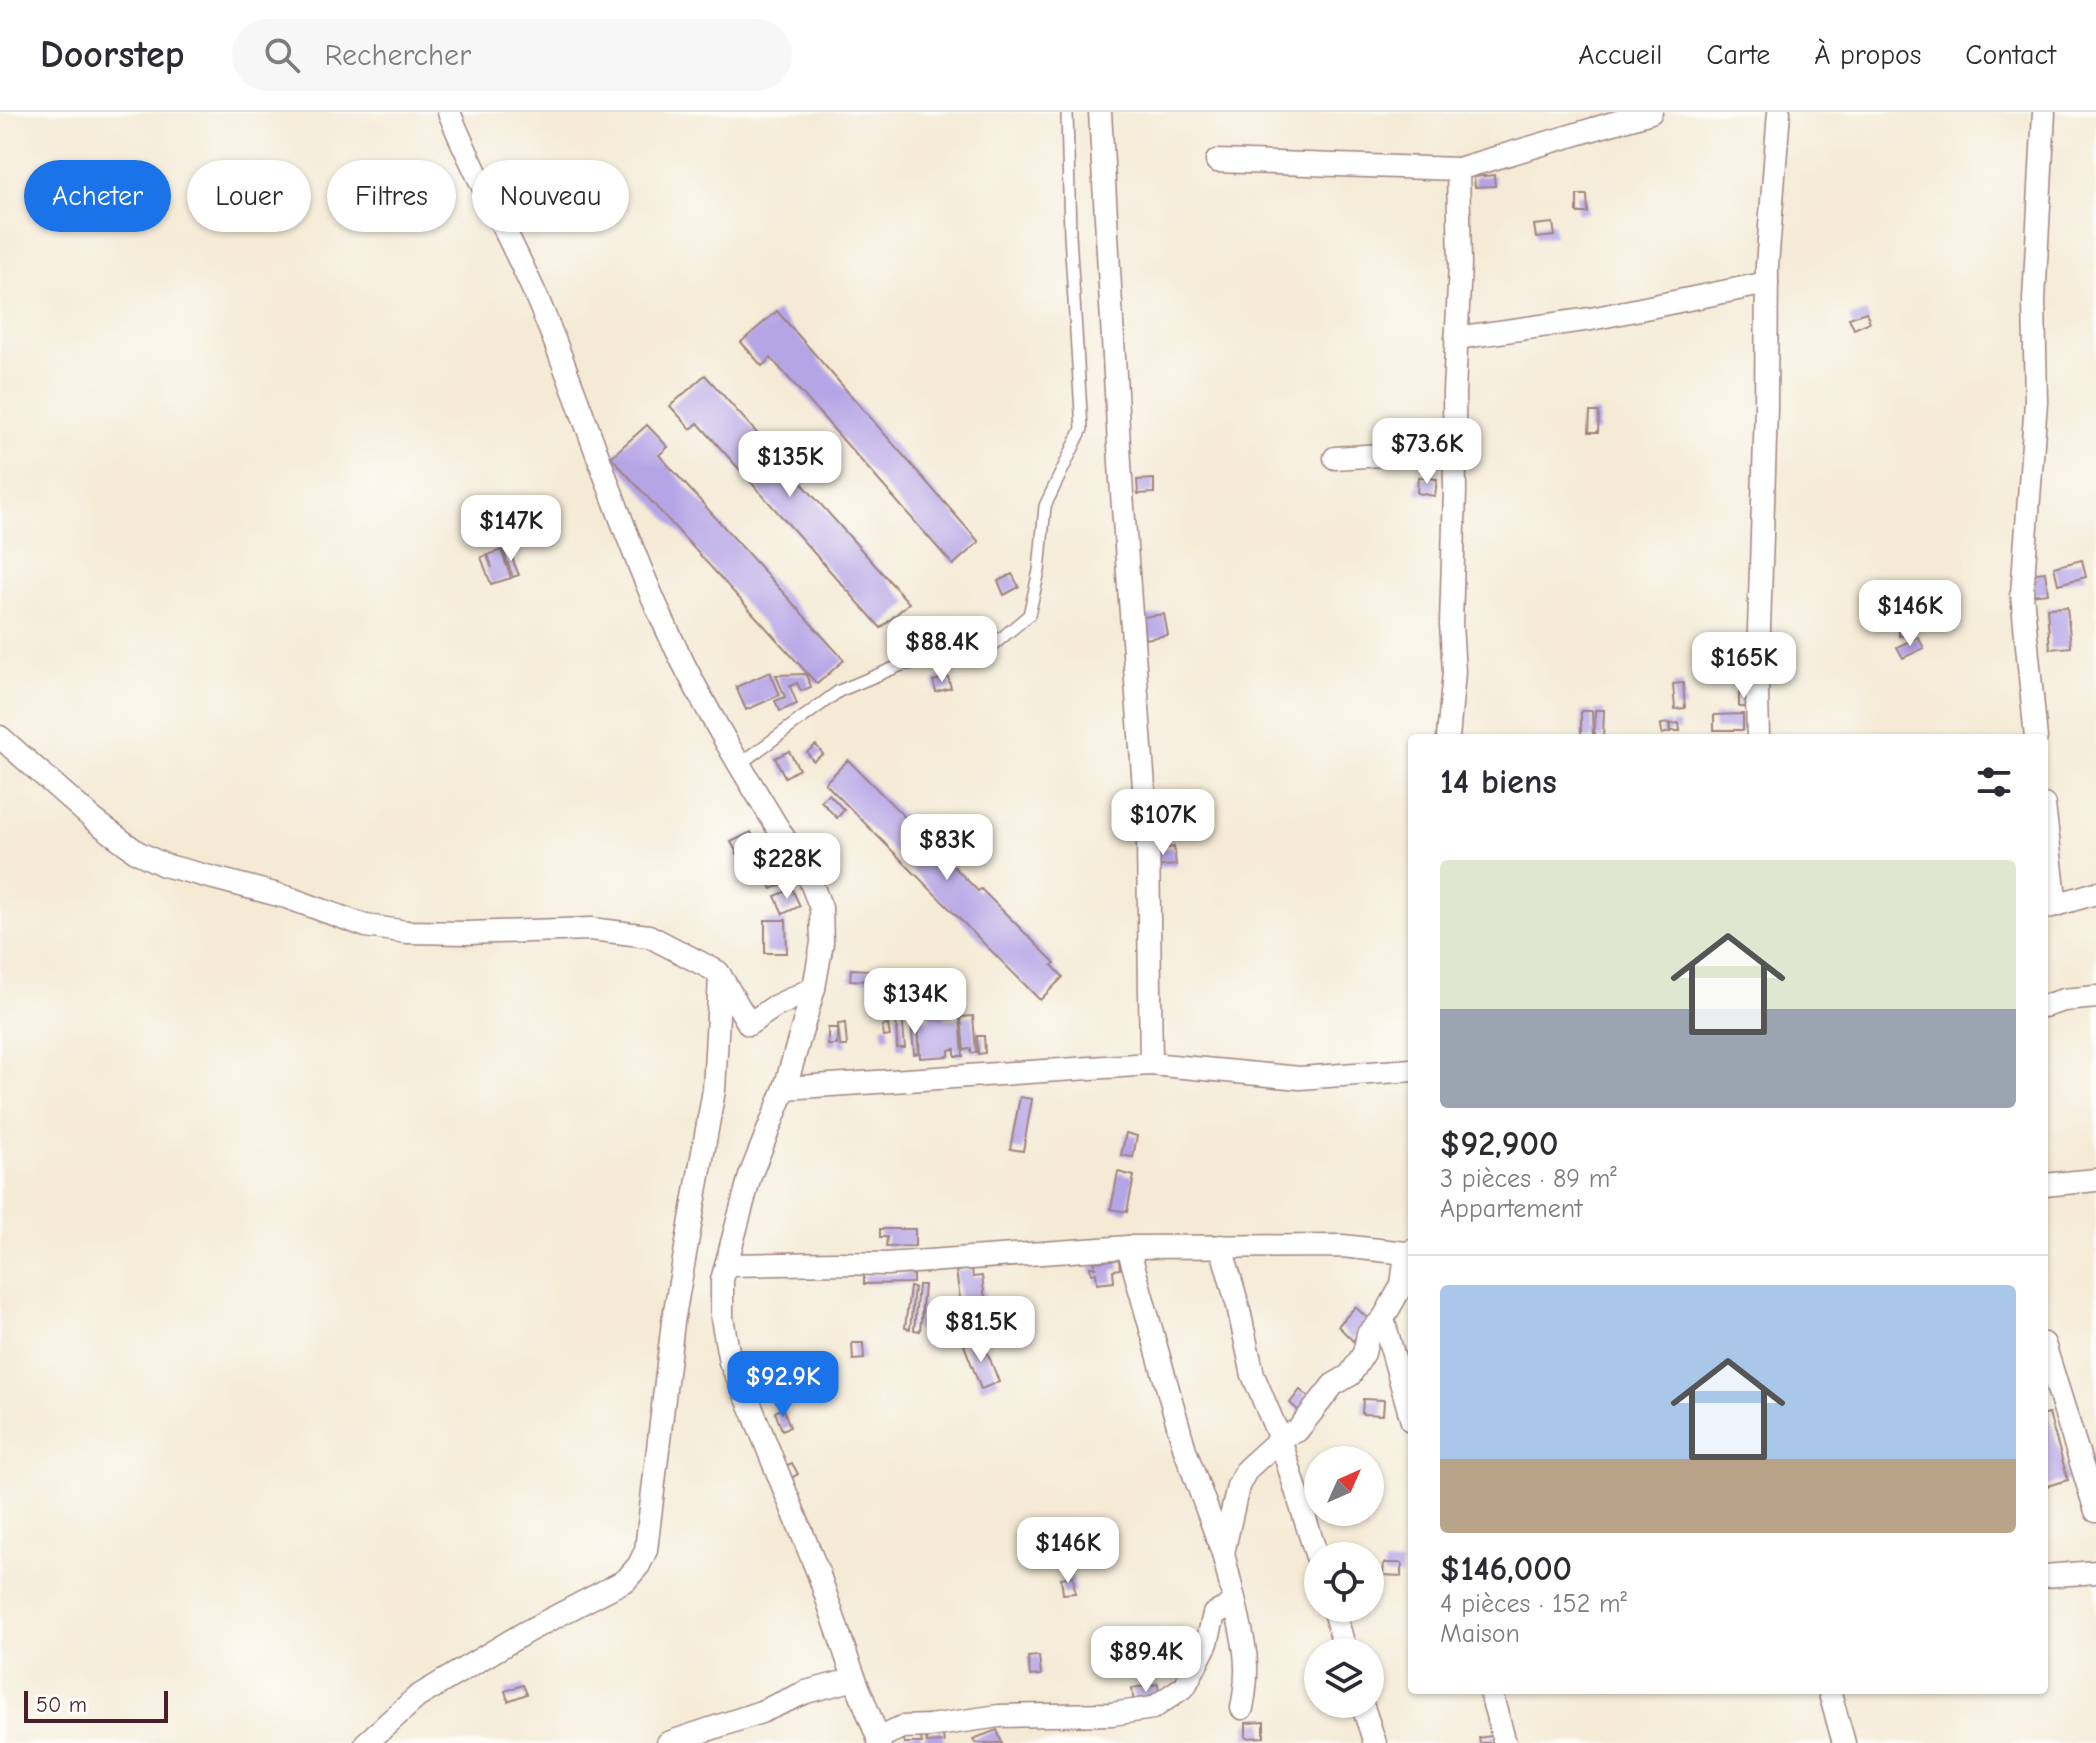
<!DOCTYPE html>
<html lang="fr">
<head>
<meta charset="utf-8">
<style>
	:root { --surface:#fff; --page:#f7f7f7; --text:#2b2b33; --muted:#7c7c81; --line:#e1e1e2; --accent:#1a73e8 }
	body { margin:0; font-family:"Comic Neue",sans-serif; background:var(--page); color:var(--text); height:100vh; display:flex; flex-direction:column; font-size:30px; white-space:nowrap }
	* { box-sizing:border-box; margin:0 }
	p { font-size:26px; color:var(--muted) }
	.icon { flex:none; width:44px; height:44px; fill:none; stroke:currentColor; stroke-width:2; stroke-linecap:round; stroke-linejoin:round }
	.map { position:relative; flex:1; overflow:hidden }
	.details { position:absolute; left:1408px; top:622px; width:640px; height:960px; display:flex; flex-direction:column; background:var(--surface); border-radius:8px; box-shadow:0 2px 6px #0004 }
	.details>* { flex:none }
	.banner { position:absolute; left:24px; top:48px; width:760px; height:72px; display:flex; gap:16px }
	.needle { width:52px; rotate:45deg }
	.buttons { position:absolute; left:1304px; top:1334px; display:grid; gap:16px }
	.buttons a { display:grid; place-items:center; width:80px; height:80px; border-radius:50%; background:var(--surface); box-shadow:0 2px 6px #0004; font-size:40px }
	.scale { position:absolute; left:24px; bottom:20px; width:144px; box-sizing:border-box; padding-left:8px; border:4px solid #4a1f2b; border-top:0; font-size:22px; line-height:28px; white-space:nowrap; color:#4a1f2b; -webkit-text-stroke:6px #fdfcf7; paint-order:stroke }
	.price { position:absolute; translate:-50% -68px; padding:0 18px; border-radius:16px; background:#fff; color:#222; font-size:26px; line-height:52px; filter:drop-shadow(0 2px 4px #0008) }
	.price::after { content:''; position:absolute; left:50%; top:48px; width:24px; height:18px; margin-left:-12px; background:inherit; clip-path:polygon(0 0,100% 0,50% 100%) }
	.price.on { background:var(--accent); color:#fff }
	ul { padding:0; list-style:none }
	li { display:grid; align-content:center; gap:16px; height:424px; padding:0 32px }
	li+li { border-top:2px solid var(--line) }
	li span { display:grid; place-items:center; height:248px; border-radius:8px; color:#555 }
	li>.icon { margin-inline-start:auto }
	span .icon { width:144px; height:144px; fill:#fffc; stroke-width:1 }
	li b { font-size:34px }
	h2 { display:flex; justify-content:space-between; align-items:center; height:96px; padding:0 32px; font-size:34px }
	.tag { padding:0 28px; border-radius:36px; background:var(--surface); box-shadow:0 2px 6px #0004; font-size:28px; line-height:72px }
	.tag.on { background:var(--accent); color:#fff }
	header { display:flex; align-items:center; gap:48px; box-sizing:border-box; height:112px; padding:0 40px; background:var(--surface); border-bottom:2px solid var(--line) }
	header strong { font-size:38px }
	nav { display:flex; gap:44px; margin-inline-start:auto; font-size:28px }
	.search { width:560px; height:72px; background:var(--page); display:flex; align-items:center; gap:20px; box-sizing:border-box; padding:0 28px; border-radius:44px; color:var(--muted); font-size:30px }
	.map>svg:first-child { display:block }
	.building { fill:#b6a5e6 }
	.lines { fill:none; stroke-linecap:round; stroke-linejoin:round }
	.service-casing { stroke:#9f8480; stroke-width:14 }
	.minor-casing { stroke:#9f8480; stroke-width:25 }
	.service { stroke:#fff; stroke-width:11 }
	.minor { stroke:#fff; stroke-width:22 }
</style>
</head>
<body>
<header>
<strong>Doorstep</strong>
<div class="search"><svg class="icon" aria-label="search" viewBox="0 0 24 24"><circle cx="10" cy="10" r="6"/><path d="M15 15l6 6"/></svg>Rechercher</div>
<nav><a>Accueil</a><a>Carte</a><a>À propos</a><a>Contact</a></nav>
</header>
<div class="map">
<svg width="2096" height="1631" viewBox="0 0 2096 1631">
	<rect width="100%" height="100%" fill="#fdfcf7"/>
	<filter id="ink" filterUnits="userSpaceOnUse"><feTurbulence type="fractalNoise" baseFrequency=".0125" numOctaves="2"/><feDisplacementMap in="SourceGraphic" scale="16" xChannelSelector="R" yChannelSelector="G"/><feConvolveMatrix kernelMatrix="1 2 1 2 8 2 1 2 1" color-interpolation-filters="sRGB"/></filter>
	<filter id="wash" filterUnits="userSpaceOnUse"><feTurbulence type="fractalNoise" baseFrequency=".006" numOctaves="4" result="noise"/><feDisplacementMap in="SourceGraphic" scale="32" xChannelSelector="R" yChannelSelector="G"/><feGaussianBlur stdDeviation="1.8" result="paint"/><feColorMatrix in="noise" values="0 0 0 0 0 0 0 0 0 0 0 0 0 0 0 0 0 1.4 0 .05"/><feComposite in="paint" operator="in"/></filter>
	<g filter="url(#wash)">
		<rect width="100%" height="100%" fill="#f4ead5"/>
		<g id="blocks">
			<g class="building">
				<path d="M 1494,63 L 1495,74 L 1475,75 L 1474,65 Z"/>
				<path d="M 1577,83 L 1587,83 L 1588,101 L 1577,101 Z"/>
				<path d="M 1553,111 L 1555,124 L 1536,126 L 1534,113 Z"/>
				<path d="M 777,199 L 979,430 L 953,453 L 771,246 L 762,254 L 741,230 Z"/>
				<path d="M 1866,200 L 1870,210 L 1854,217 L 1849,206 Z"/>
				<path d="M 705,263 L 909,491 L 881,516 L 698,311 L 691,317 L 670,294 Z"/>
				<path d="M 1590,300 L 1599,300 L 1598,320 L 1589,320 Z"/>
				<path d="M 647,313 L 668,335 L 659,343 L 844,548 L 817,572 L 611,345 Z"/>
				<path d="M 1418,365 L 1437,367 L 1435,384 L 1417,381 Z"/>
				<path d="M 1154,367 L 1154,381 L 1138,382 L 1137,368 Z"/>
				<path d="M 508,436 L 519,463 L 513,465 L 503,438 Z"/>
				<path d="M 501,438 L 511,466 L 491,472 L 481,445 L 487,443 L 492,456 L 488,443 Z"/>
				<path d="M 2082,448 L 2086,465 L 2058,472 L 2054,455 Z"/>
				<path d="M 2045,460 L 2048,481 L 2031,483 L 2028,462 Z"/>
				<path d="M 1012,462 L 1019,475 L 1004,483 L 998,469 Z"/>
				<path d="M 2067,495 L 2071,535 L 2050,537 L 2047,496 Z"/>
				<path d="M 1164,502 L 1168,523 L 1145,527 L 1142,505 Z"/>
				<path d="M 1899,511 L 1909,511 L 1909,523 L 1899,524 Z"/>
				<path d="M 1918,525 L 1924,536 L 1903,546 L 1897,535 Z"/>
				<path d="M 770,560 L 780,583 L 746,598 L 736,575 Z"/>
				<path d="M 806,562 L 811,575 L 801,579 L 797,571 L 790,574 L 797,592 L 780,599 L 775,589 L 785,585 L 776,563 Z"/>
				<path d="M 948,565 L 951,576 L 936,580 L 933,569 Z"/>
				<path d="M 1683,571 L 1685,596 L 1675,597 L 1673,572 Z"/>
				<path d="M 1739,580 L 1749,580 L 1750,595 L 1739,595 Z"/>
				<path d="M 1595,598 L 1604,598 L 1603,626 L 1594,626 Z"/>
				<path d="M 1581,599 L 1592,599 L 1593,626 L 1581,626 Z"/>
				<path d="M 1743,602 L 1743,618 L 1714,618 L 1714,603 Z"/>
				<path d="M 1669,611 L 1670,620 L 1662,622 L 1661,612 Z"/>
				<path d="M 1679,611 L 1680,619 L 1671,619 L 1671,612 Z"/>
				<path d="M 816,633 L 823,642 L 813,649 L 807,640 Z"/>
				<path d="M 789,639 L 799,657 L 785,665 L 775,646 Z"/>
				<path d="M 848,648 L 978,779 L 981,777 L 1055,851 L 1052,853 L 1063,865 L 1040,888 L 825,671 Z"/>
				<path d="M 829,682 L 844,698 L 837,706 L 821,689 Z"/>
				<path d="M 751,720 L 758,733 L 738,743 L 731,730 Z"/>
				<path d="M 1174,735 L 1176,753 L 1153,755 L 1150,738 Z"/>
				<path d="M 780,752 L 788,770 L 772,777 L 764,760 Z"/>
				<path d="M 792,777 L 800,794 L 783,802 L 775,784 Z"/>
				<path d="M 765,808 L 786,808 L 787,841 L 765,841 Z"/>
				<path d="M 851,857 L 870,858 L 869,869 L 850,868 Z"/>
				<path d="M 945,894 L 946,907 L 960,906 L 963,944 L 955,944 L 955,937 L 949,938 L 949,944 L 920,946 L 918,907 L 931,907 L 930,896 Z"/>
				<path d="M 896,902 L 902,902 L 905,936 L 897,936 Z"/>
				<path d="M 973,904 L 976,940 L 971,941 L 971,937 L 964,938 L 961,905 Z"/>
				<path d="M 916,907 L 919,941 L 914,942 L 911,908 Z"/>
				<path d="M 845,911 L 847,934 L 840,934 L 838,912 Z"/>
				<path d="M 888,913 L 890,924 L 884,925 L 882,914 Z"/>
				<rect x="828" y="916" width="9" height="17"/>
				<path d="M 977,924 L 984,924 L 985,941 L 978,942 Z"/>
				<path d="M 1020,985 L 1032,987 L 1023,1039 L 1010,1037 Z"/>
				<path d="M 1126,1021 L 1137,1024 L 1133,1045 L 1121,1043 Z"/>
				<path d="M 1118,1060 L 1134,1064 L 1127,1100 L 1111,1097 Z"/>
				<path d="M 880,1117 L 915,1117 L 915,1134 L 886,1135 L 887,1125 L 880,1125 Z"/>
				<path d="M 1119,1147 L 1120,1157 L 1113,1158 L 1114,1170 L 1097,1172 L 1096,1161 L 1091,1162 L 1090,1155 L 1095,1155 L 1094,1150 Z"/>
				<path d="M 972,1157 L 973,1165 L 982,1164 L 985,1186 L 976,1187 L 977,1192 L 961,1194 L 956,1159 Z"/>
				<path d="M 913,1162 L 913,1171 L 864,1172 L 864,1163 Z"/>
				<path d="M 918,1173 L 924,1173 L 920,1219 L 914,1218 Z"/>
				<path d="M 910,1175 L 914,1176 L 910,1217 L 905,1216 Z"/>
				<path d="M 1355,1195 L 1371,1209 L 1353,1229 L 1338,1214 Z"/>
				<path d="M 976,1210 L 977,1217 L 965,1219 L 964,1212 Z"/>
				<path d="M 982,1227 L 999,1270 L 981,1277 L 964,1233 Z"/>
				<path d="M 852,1231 L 863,1231 L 864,1247 L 853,1248 Z"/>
				<path d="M 1300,1278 L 1312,1288 L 1303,1303 L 1290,1291 Z"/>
				<path d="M 1363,1287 L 1384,1288 L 1383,1303 L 1362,1302 Z"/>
				<path d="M 783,1296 L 790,1315 L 782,1318 L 775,1300 Z"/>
				<path d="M 2049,1302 L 2068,1368 L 2044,1375 L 2044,1303 Z"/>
				<path d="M 792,1351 L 798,1362 L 791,1366 L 785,1354 Z"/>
				<path d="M 1384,1451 L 1402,1451 L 1401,1464 L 1383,1463 Z"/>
				<path d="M 1073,1464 L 1075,1481 L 1063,1482 L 1061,1466 Z"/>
				<path d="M 1039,1544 L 1041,1563 L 1030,1564 L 1028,1545 Z"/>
				<rect x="1169" y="1546" width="11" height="8"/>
				<path d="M 1158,1572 L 1160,1589 L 1134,1593 L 1132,1576 Z"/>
				<path d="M 523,1573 L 527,1582 L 508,1589 L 505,1579 Z"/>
				<path d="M 1264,1610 L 1264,1625 L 1246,1626 L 1246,1611 Z"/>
				<path d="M 942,1618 L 944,1630 L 927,1631 L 925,1621 Z"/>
				<path d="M 997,1618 L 1002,1631 L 975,1631 L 973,1627 Z"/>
				<path d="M 920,1620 L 922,1631 L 904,1631 L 902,1624 Z"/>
				<path d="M 1496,1623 L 1497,1631 L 1480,1631 L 1479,1626 Z"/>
			</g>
		</g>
	</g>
	<g filter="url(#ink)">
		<use href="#blocks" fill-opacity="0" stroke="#9f8480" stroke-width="2"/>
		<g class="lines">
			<defs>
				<path id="service" d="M 740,652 L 839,579 L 904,552 L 979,545 L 1029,503 L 1039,459 L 1045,394 L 1082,317 L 1070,123 L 1067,0"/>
				<g id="minor">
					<path d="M 449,0 C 476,68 514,130 542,198 C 585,300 617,408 663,509 C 704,599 758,684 810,768 L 821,796 L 822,831 L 814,876 L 785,976 L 750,1064 L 722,1168 L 722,1206 L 730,1250 L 751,1295 L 819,1463 L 848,1549 L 880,1631"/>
					<path d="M 1100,0 L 1121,368 L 1148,729 L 1151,952"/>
					<path d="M 1217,49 L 1458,57 L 1651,0"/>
					<path d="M 1456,226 L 1591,207 L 1767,171"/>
					<path d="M 1335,346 L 1411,341 L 1454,345"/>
					<path d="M 0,625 L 94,708 L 137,740 L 164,753 L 286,785 L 366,814 L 407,820 L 466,821 L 591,817 L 649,824 L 718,860 L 749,912 L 774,895 L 814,876"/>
					<path d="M 1448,626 L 1454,560 L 1451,512 L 1455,379 L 1454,280 L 1460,152 L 1458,57"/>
					<path d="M 1758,626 L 1757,581 L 1766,296 L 1767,153 L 1779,0"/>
					<path d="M 2036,626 L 2022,482 L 2036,290 L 2034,188 L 2044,0"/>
					<path d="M 2044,693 L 2056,793"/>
					<path d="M 2045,796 L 2096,781"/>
					<path d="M 2044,894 L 2064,888 L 2096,885"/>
					<path d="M 785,976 L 1151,952 L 1300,966 L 1412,958"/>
					<path d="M 2044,1073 L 2096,1068"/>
					<path d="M 1221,1134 L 1238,1194 L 1253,1263 L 1280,1327 L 1318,1448"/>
					<path d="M 1406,1141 L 1402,1173 L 1383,1207 L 1412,1309"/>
					<path d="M 726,1153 L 835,1151 L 886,1152 L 1128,1135 L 1342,1134 L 1406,1141 L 1412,1139"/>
					<path d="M 2044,1232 L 2096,1399"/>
					<path d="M 1279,1325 L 1297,1319 L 1333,1273 L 1350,1263 L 1364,1241 L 1368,1222 L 1383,1207"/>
					<path d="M 1223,1441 L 1238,1374 L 1247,1357 L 1280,1327"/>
					<path d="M 2044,1464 L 2096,1460"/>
					<path d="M 1234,1487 C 1244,1530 1251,1552 1242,1596"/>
					<path d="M 1333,1496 L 1346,1540"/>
					<path d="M 1490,1578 L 1505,1631"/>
					<path d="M 1829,1578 L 1844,1631"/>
					<path d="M 1362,1592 L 1375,1631"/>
					<path d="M 878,1626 L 902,1615 L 929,1614 L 999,1604 L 1112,1602 L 1153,1596 L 1185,1574 L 1207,1531 L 1214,1502 L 1226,1496 L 1234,1487 L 1223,1441 L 1185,1338 L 1128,1135"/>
					<path d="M 366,1631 L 417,1585 L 526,1520 L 626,1468 L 639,1453 L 646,1438 L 673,1210 L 714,978 L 720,865"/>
					<path d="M 668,1631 L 761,1600 L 806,1580 L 855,1567"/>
				</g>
			</defs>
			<use href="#service" class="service-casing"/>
			<use href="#minor" class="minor-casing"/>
			<use href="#service" class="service"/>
			<use href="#minor" class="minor"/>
		</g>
	</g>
</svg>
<div class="buttons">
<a><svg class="needle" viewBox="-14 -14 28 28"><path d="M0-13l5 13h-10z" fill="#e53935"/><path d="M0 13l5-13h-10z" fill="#7c7c81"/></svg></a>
<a><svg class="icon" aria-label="locate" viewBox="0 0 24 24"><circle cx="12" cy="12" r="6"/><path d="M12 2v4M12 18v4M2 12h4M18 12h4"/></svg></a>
<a><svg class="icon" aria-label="layers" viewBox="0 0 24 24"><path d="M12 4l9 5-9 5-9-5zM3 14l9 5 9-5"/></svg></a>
</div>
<div class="scale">50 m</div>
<b class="price" style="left:1427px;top:374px">$73.6K</b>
<b class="price" style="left:790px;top:387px">$135K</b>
<b class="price" style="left:511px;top:451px">$147K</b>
<b class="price" style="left:1910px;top:536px">$146K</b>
<b class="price" style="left:942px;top:572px">$88.4K</b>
<b class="price" style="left:1744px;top:588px">$165K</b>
<b class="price" style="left:1163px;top:745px">$107K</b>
<b class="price" style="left:947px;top:770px">$83K</b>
<b class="price" style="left:787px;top:789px">$228K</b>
<b class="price" style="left:915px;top:924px">$134K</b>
<b class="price" style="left:981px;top:1252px">$81.5K</b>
<b class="price on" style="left:783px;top:1307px">$92.9K</b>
<b class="price" style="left:1068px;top:1473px">$146K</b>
<b class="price" style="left:1146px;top:1582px">$89.4K</b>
<div class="banner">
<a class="tag on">Acheter</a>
<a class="tag">Louer</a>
<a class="tag">Filtres</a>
<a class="tag">Nouveau</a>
</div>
<section class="details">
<h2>14 biens<svg class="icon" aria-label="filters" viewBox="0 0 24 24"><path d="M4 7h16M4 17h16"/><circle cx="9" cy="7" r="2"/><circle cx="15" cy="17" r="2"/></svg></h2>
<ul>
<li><span style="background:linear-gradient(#dfe7d0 60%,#9aa5b1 0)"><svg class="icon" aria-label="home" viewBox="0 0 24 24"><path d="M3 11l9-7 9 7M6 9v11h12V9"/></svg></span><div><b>$92,900</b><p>3 pièces · 89 m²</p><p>Appartement</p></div></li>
<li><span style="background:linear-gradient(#a9c7e8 70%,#b9a48a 0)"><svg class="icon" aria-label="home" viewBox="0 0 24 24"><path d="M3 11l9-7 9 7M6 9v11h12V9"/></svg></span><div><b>$146,000</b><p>4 pièces · 152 m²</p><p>Maison</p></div></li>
</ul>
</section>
</div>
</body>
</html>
